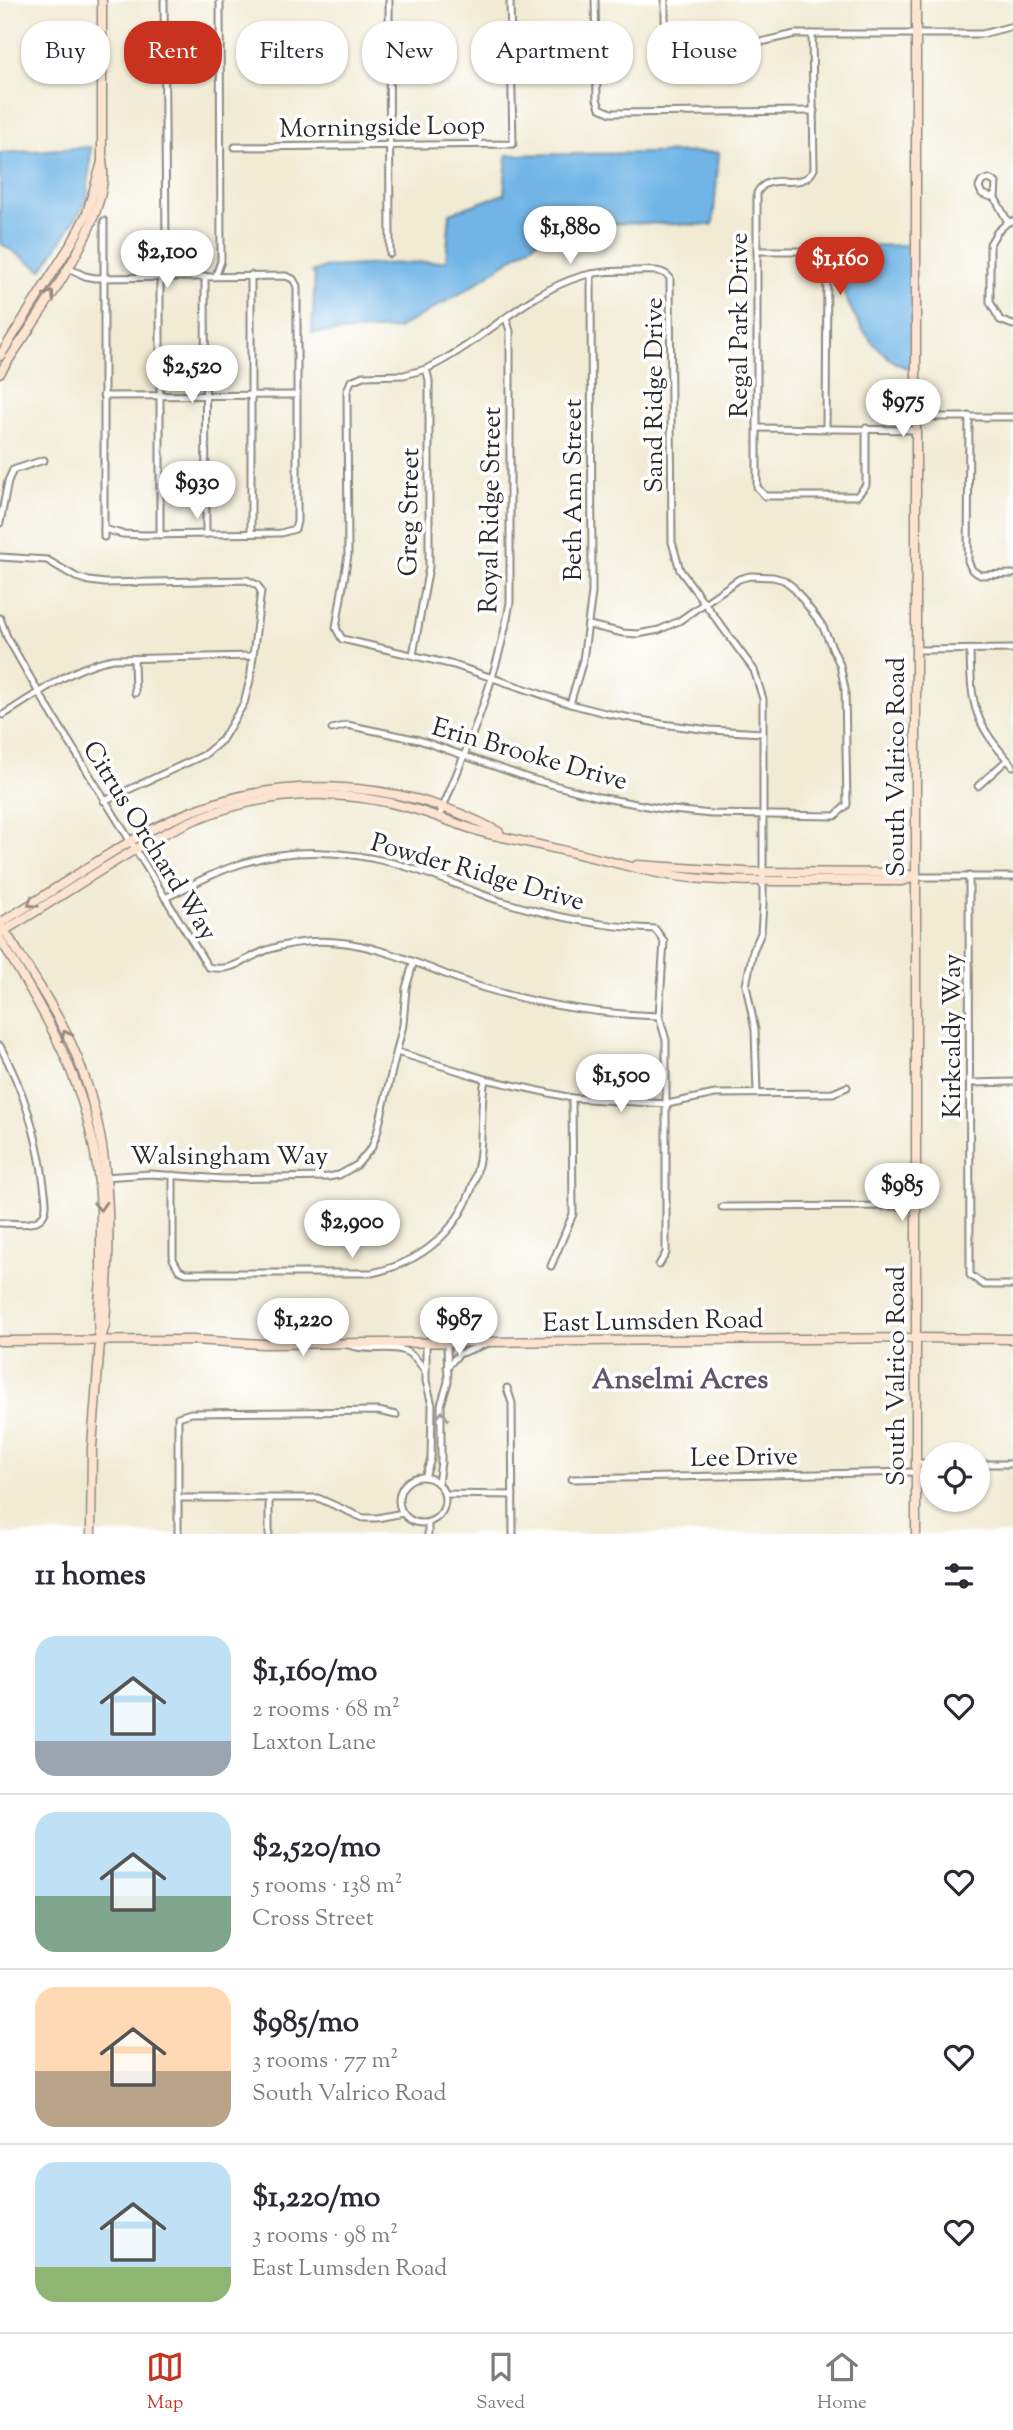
<!DOCTYPE html>
<html lang="en">
<head>
<meta charset="utf-8">
<style>
	:root { --surface:#fff; --page:#f7f7f7; --text:#2b2b33; --muted:#7c7c81; --line:#e1e1e2; --accent:#c8321e }
	body { margin:0; font-family:"Sorts Mill Goudy",serif; background:var(--page); color:var(--text); height:100vh; display:flex; flex-direction:column; font-size:26px; white-space:nowrap }
	* { box-sizing:border-box; margin:0 }
	p { font-size:23px; color:var(--muted) }
	.icon { flex:none; width:38px; height:38px; fill:none; stroke:currentColor; stroke-width:2; stroke-linecap:round; stroke-linejoin:round }
	.map { position:relative; height:1534px; overflow:hidden }
	.sheet { display:flex; flex-direction:column; background:var(--surface); flex:1 }
	.sheet>* { flex:none }
	.guide { position:absolute; left:21px; top:21px; width:971px; height:63px; display:flex; gap:14px }
	.buttons { position:absolute; left:920px; top:1442px; display:grid; gap:14px }
	.buttons a { display:grid; place-items:center; width:70px; height:70px; border-radius:50%; background:var(--surface); box-shadow:0 2px 5px #0004; font-size:35px }
	.price { position:absolute; translate:-50% -60px; padding:0 16px; border-radius:24px; background:#fff; color:#222; font-size:23px; line-height:46px; filter:drop-shadow(0 2px 4px #0008) }
	.price::after { content:''; position:absolute; left:50%; top:42px; width:21px; height:16px; margin-left:-10px; background:inherit; clip-path:polygon(0 0,100% 0,50% 100%) }
	.price.on { background:var(--accent); color:#fff }
	ul { padding:0; list-style:none }
	li { display:flex; align-items:center; gap:21px; height:175px; padding:0 35px }
	li+li { border-top:2px solid var(--line) }
	li span { display:grid; place-items:center; flex:none; width:196px; height:140px; border-radius:21px; color:#555 }
	li>.icon { margin-inline-start:auto }
	span .icon { width:84px; height:84px; fill:#fffc; stroke-width:1 }
	li b { font-size:30px }
	h2 { display:flex; justify-content:space-between; align-items:center; height:84px; padding:0 35px; font-size:30px }
	.pill { padding:0 24px; border-radius:28px; background:var(--surface); box-shadow:0 2px 5px #0004; font-size:24px; line-height:63px }
	.pill.on { background:var(--accent); color:#fff }
	.dock { display:flex; justify-content:space-around; align-items:center; height:98px; border-top:2px solid var(--line); background:var(--surface); font-size:19px; color:var(--muted) }
	.dock a { display:grid; justify-items:center; gap:4px }
	.dock .on { color:var(--accent) }
	.map>svg:first-child { display:block }
	.water { fill:#70b5e6; stroke:#4e7088; stroke-width:2 }
	.lines { fill:none; stroke-linecap:round; stroke-linejoin:round }
	.street-casing { stroke:#8e8b80; stroke-width:9 }
	.secondary-casing { stroke:#8e8b80; stroke-width:11 }
	.street { stroke:#fff; stroke-width:5 }
	.secondary { stroke:#fde4d1; stroke-width:8 }
	.oneway { stroke:#94887e }
	.oneway2 { stroke:#a0a0a0 }
	.labels { text-anchor:middle; stroke-width:7; stroke-linejoin:round; paint-order:stroke }
	.street-label { font-size:26px; fill:#2b2b2b; stroke:#fff }
	.neighbourhood-label { font-size:28px; font-weight:bold; fill:#61576b; stroke:#fff }
</style>
</head>
<body>
<div class="map">
<svg width="1013" height="1534" viewBox="0 0 1013 1534">
	<rect width="100%" height="100%" fill="#fff"/>
	<filter id="ink" filterUnits="userSpaceOnUse"><feTurbulence type="fractalNoise" baseFrequency=".0143" numOctaves="2"/><feDisplacementMap in="SourceGraphic" scale="14" xChannelSelector="R" yChannelSelector="G"/><feConvolveMatrix kernelMatrix="1 2 1 2 8 2 1 2 1" color-interpolation-filters="sRGB"/></filter>
	<filter id="wash" filterUnits="userSpaceOnUse"><feTurbulence type="fractalNoise" baseFrequency=".00686" numOctaves="4" result="noise"/><feDisplacementMap in="SourceGraphic" scale="28" xChannelSelector="R" yChannelSelector="G"/><feGaussianBlur stdDeviation="1.57" result="paint"/><feColorMatrix in="noise" values="0 0 0 0 0 0 0 0 0 0 0 0 0 0 0 0 0 1.4 0 .05"/><feComposite in="paint" operator="in"/></filter>
	<g filter="url(#wash)">
		<rect width="100%" height="100%" fill="#f1ebd4"/>
		<g class="water">
			<path d="M 91,147 L 87,201 L 42,270 L 0,243 L 0,153 Z"/>
			<path d="M 719,152 L 713,225 L 631,223 L 597,225 L 562,232 L 542,238 L 463,292 L 397,329 L 312,333 L 315,276 L 312,272 L 326,267 L 446,261 L 450,213 L 504,194 L 507,155 Z"/>
			<path d="M 913,245 L 913,371 C 905,367 896,364 889,358 C 859,335 842,294 833,259 L 852,246 Z"/>
		</g>
	</g>
	<g filter="url(#ink)">
		<g class="lines">
			<defs>
				<g id="street">
					<path d="M 389,0 L 390,254"/>
					<path d="M 595,0 L 597,99 L 600,108 L 611,113 L 814,111"/>
					<path d="M 665,0 L 665,31 L 669,39 L 679,43 L 761,42 L 795,34 L 982,34 L 1013,26"/>
					<path d="M 812,34 L 814,169 C 803,194 769,169 757,193 L 757,487 L 765,496 L 857,496 L 866,485 L 866,428"/>
					<path d="M 235,147 L 513,144 L 510,0"/>
					<path d="M 995,198 L 982,194 L 979,187 L 982,181 L 989,179 L 996,183 L 995,198 L 1008,222"/>
					<path d="M 1013,221 L 1008,222 L 997,232 L 990,244 L 990,302 L 1000,320 L 1013,325"/>
					<path d="M 757,251 L 815,251 L 822,254 L 827,262 L 826,428"/>
					<path d="M 68,268 L 85,276 L 95,278 L 286,276 L 293,279 L 297,286 L 297,522 L 295,529 L 281,533 L 143,535 L 122,534 L 104,529"/>
					<path d="M 216,275 L 221,261 L 220,0"/>
					<path d="M 251,275 L 251,533"/>
					<path d="M 205,276 L 206,534"/>
					<path d="M 103,396 L 296,395"/>
					<path d="M 969,416 L 968,561 L 972,570 L 980,575 L 1013,574"/>
					<path d="M 917,417 L 1013,417"/>
					<path d="M 758,428 L 917,430"/>
					<path d="M 0,523 L 8,481 L 13,470 L 44,460"/>
					<path d="M 160,535 L 160,284 L 165,269 L 166,244 L 164,0"/>
					<path d="M 104,537 L 104,221"/>
					<path d="M 0,557 L 47,560 L 76,577 L 89,581 L 105,583 L 247,580 L 257,585 L 261,591 L 250,680 L 244,703 L 222,740 L 204,755 L 104,801"/>
					<path d="M 0,618 L 7,637 L 39,693 L 208,967 C 232,973 245,958 267,950 C 289,943 313,940 336,942 C 387,946 436,973 484,988 C 543,1006 598,1014 659,1016"/>
					<path d="M 916,650 L 1013,649"/>
					<path d="M 970,650 C 971,707 974,723 1013,766"/>
					<path d="M 413,655 L 429,567 L 429,380 L 426,369"/>
					<path d="M 134,659 L 135,693"/>
					<path d="M 570,704 L 583,660 L 592,593 L 591,274"/>
					<path d="M 3,715 C 38,694 73,666 113,659 L 253,656"/>
					<path d="M 332,729 L 347,725 L 419,740 L 531,779 L 599,797 L 663,809 L 711,814 L 835,816 L 847,805 L 845,689 L 840,665 L 822,625 L 793,587 L 784,580 L 773,577 L 750,576 L 739,579 L 679,621 L 659,630 L 638,634 L 623,633 L 589,625"/>
					<path d="M 978,786 L 1007,760"/>
					<path d="M 439,817 C 468,747 498,676 510,602 L 510,331 L 506,318"/>
					<path d="M 969,876 L 970,1275 L 984,1285 L 1013,1285"/>
					<path d="M 916,877 L 1013,877"/>
					<path d="M 165,898 C 192,885 218,870 247,862 C 292,848 344,851 389,862 C 428,871 466,890 504,902 C 554,917 603,927 655,929 L 664,941 L 659,1016 L 666,1040 L 666,1253 L 659,1265"/>
					<path d="M 0,1046 C 23,1089 38,1136 44,1185 C 45,1195 49,1209 42,1217 C 34,1227 11,1223 0,1223"/>
					<path d="M 397,1052 L 485,1079 L 572,1098 L 667,1104 L 715,1094 L 833,1093 L 847,1087"/>
					<path d="M 971,1083 L 1013,1082"/>
					<path d="M 757,1093 L 755,1030 L 746,985 L 753,951 L 761,933 L 763,905 L 763,699 L 754,670 L 680,570 L 672,542 L 670,278 C 662,268 648,271 635,271 C 617,271 600,271 582,276 C 524,293 481,344 426,369 L 404,375 L 363,376 L 351,381 L 347,391 L 348,555 L 336,628 L 342,639 L 454,665 L 570,704 L 605,713 L 662,724 L 710,730 L 763,733"/>
					<path d="M 173,1175 L 173,1259 L 179,1270 L 186,1273 L 372,1273 C 431,1260 469,1221 479,1160 C 483,1133 480,1106 485,1079"/>
					<path d="M 103,1177 L 150,1174 L 224,1179 L 328,1177 L 339,1175 L 357,1165 L 372,1147 L 377,1133 L 403,1025 L 406,988 L 413,964"/>
					<path d="M 722,1207 L 916,1206"/>
					<path d="M 551,1266 L 573,1214 L 572,1098"/>
					<path d="M 348,1345 C 381,1356 405,1334 425,1372"/>
					<path d="M 447,1367 L 459,1354 L 486,1344"/>
					<path d="M 507,1388 L 512,1403 L 513,1534"/>
					<path d="M 916,1463 L 933,1463"/>
					<path d="M 978,1464 L 1013,1464"/>
					<circle cx="422" cy="1500" r="23"/>
					<path d="M 425,1477 L 431,1459 L 432,1405 L 426,1381 L 426,1343"/>
					<path d="M 572,1479 L 916,1472"/>
					<path d="M 438,1483 L 441,1462 L 441,1405 L 448,1382 L 447,1343"/>
					<path d="M 445,1494 L 513,1495"/>
					<path d="M 178,1498 L 318,1498 L 363,1518 L 377,1518 L 403,1513"/>
					<path d="M 428,1523 L 428,1534"/>
					<path d="M 178,1534 L 178,1417 L 191,1413 L 378,1411 L 396,1415"/>
					<path d="M 269,1534 L 269,1498"/>
				</g>
				<g id="secondary">
					<path d="M 916,0 L 916,1534"/>
					<path d="M 0,356 L 73,241 L 87,213 L 102,162"/>
					<path d="M 0,373 C 31,324 114,219 102,162 L 102,0"/>
					<path d="M 637,865 L 746,872 L 902,873 L 916,877"/>
					<path d="M 0,923 C 57,890 110,849 169,821 C 273,772 398,777 499,832"/>
					<path d="M 3,928 C 26,965 52,1003 71,1043 C 114,1138 111,1224 105,1325 L 101,1338"/>
					<path d="M 0,933 C 81,887 155,824 247,803 C 302,790 360,793 414,809 C 439,816 464,828 489,834 C 541,845 593,857 644,870 C 688,881 735,881 780,881 C 821,881 862,881 902,881 L 916,877"/>
					<path d="M 0,939 C 56,1031 97,1101 101,1212 C 101,1234 101,1255 101,1277 C 100,1298 96,1319 100,1341 L 92,1447 L 91,1534"/>
					<path d="M 0,1341 L 193,1340 L 262,1344 L 916,1338 L 1013,1339"/>
				</g>
			</defs>
			<use href="#street" class="street-casing"/>
			<use href="#secondary" class="secondary-casing"/>
			<use href="#street" class="street"/>
			<use href="#secondary" class="secondary"/>
		</g>
		<defs><path id="oneway-chevron" d="M-2-3.5L2.5 0L-2 3.5" fill="none" stroke-width="1.6" stroke-linecap="round" stroke-linejoin="round" transform="scale(1.75)"/></defs>
		<g class="oneway">
			<use href="#oneway-chevron" transform="translate(50 295) rotate(-57)"/>
			<use href="#oneway-chevron" transform="translate(32 903) rotate(147)"/>
			<use href="#oneway-chevron" transform="translate(66 1035) rotate(-116)"/>
			<use href="#oneway-chevron" transform="translate(100 1206) rotate(87)"/>
		</g>
		<use class="oneway2" href="#oneway-chevron" transform="translate(442 1416) rotate(-89)"/>
	</g>
	<g class="labels">
		<g class="street-label">
			<text transform="translate(382 126) rotate(-1)" y="9">Morningside Loop</text>
			<text transform="translate(738 325) rotate(-90)" y="9">Regal Park Drive</text>
			<text transform="translate(653 395) rotate(-90)" y="9">Sand Ridge Drive</text>
			<text transform="translate(572 490) rotate(-90)" y="9">Beth Ann Street</text>
			<text transform="translate(489 510) rotate(-89)" y="9">Royal Ridge Street</text>
			<text transform="translate(408 512) rotate(-89)" y="9">Greg Street</text>
			<text transform="translate(530 753) rotate(16)" y="9">Erin Brooke Drive</text>
			<text transform="translate(895 767) rotate(-90)" y="9">South Valrico Road</text>
			<text transform="translate(151 840) rotate(58)" y="9">Citrus Orchard Way</text>
			<text transform="translate(478 871) rotate(16)" y="9">Powder Ridge Drive</text>
			<text transform="translate(951 1036) rotate(-90)" y="9">Kirkcaldy Way</text>
			<text x="229" y="1164">Walsingham Way</text>
			<text transform="translate(653 1320) rotate(-1)" y="9">East Lumsden Road</text>
			<text transform="translate(895 1376) rotate(-90)" y="9">South Valrico Road</text>
			<text transform="translate(744 1456) rotate(-1)" y="9">Lee Drive</text>
		</g>
		<g class="neighbourhood-label">
			<text x="680" y="1388">Anselmi Acres</text>
		</g>
	</g>
</svg>
<div class="buttons">
<a><svg class="icon" aria-label="locate" viewBox="0 0 24 24"><circle cx="12" cy="12" r="6"/><path d="M12 2v4M12 18v4M2 12h4M18 12h4"/></svg></a>
</div>
<b class="price" style="left:570px;top:266px">$1,880</b>
<b class="price" style="left:167px;top:290px">$2,100</b>
<b class="price on" style="left:840px;top:297px">$1,160</b>
<b class="price" style="left:192px;top:405px">$2,520</b>
<b class="price" style="left:903px;top:439px">$975</b>
<b class="price" style="left:197px;top:521px">$930</b>
<b class="price" style="left:621px;top:1114px">$1,500</b>
<b class="price" style="left:902px;top:1223px">$985</b>
<b class="price" style="left:352px;top:1260px">$2,900</b>
<b class="price" style="left:459px;top:1357px">$987</b>
<b class="price" style="left:303px;top:1358px">$1,220</b>
<div class="guide">
<a class="pill">Buy</a>
<a class="pill on">Rent</a>
<a class="pill">Filters</a>
<a class="pill">New</a>
<a class="pill">Apartment</a>
<a class="pill">House</a>
</div>
</div>
<section class="sheet">
<h2>11 homes<svg class="icon" aria-label="filters" viewBox="0 0 24 24"><path d="M4 7h16M4 17h16"/><circle cx="9" cy="7" r="2"/><circle cx="15" cy="17" r="2"/></svg></h2>
<ul>
<li><span style="background:linear-gradient(#bfe0f5 75%,#9aa5b1 0)"><svg class="icon" aria-label="home" viewBox="0 0 24 24"><path d="M3 11l9-7 9 7M6 9v11h12V9"/></svg></span><div><b>$1,160/mo</b><p>2 rooms · 68 m²</p><p>Laxton Lane</p></div><svg class="icon" aria-label="heart" viewBox="0 0 24 24"><path d="M12 20l-8-8c-3-5 5-10 8-4 3-6 11-1 8 4z"/></svg></li>
<li><span style="background:linear-gradient(#bfe0f5 60%,#7fa58c 0)"><svg class="icon" aria-label="home" viewBox="0 0 24 24"><path d="M3 11l9-7 9 7M6 9v11h12V9"/></svg></span><div><b>$2,520/mo</b><p>5 rooms · 138 m²</p><p>Cross Street</p></div><svg class="icon" aria-label="heart" viewBox="0 0 24 24"><path d="M12 20l-8-8c-3-5 5-10 8-4 3-6 11-1 8 4z"/></svg></li>
<li><span style="background:linear-gradient(#ffd9b3 60%,#b9a48a 0)"><svg class="icon" aria-label="home" viewBox="0 0 24 24"><path d="M3 11l9-7 9 7M6 9v11h12V9"/></svg></span><div><b>$985/mo</b><p>3 rooms · 77 m²</p><p>South Valrico Road</p></div><svg class="icon" aria-label="heart" viewBox="0 0 24 24"><path d="M12 20l-8-8c-3-5 5-10 8-4 3-6 11-1 8 4z"/></svg></li>
<li><span style="background:linear-gradient(#bfe0f5 75%,#8fb573 0)"><svg class="icon" aria-label="home" viewBox="0 0 24 24"><path d="M3 11l9-7 9 7M6 9v11h12V9"/></svg></span><div><b>$1,220/mo</b><p>3 rooms · 98 m²</p><p>East Lumsden Road</p></div><svg class="icon" aria-label="heart" viewBox="0 0 24 24"><path d="M12 20l-8-8c-3-5 5-10 8-4 3-6 11-1 8 4z"/></svg></li>
</ul>
</section>
<nav class="dock">
<a class="on"><svg class="icon" aria-label="map" viewBox="0 0 24 24"><path d="M3 6l6-2 6 2 6-2v14l-6 2-6-2-6 2zM9 4v14M15 6v14"/></svg>Map</a>
<a><svg class="icon" aria-label="saved" viewBox="0 0 24 24"><path d="M7 4h10v16l-5-4-5 4z"/></svg>Saved</a>
<a><svg class="icon" aria-label="home" viewBox="0 0 24 24"><path d="M3 11l9-7 9 7M6 9v11h12V9"/></svg>Home</a>
</nav>
</body>
</html>
